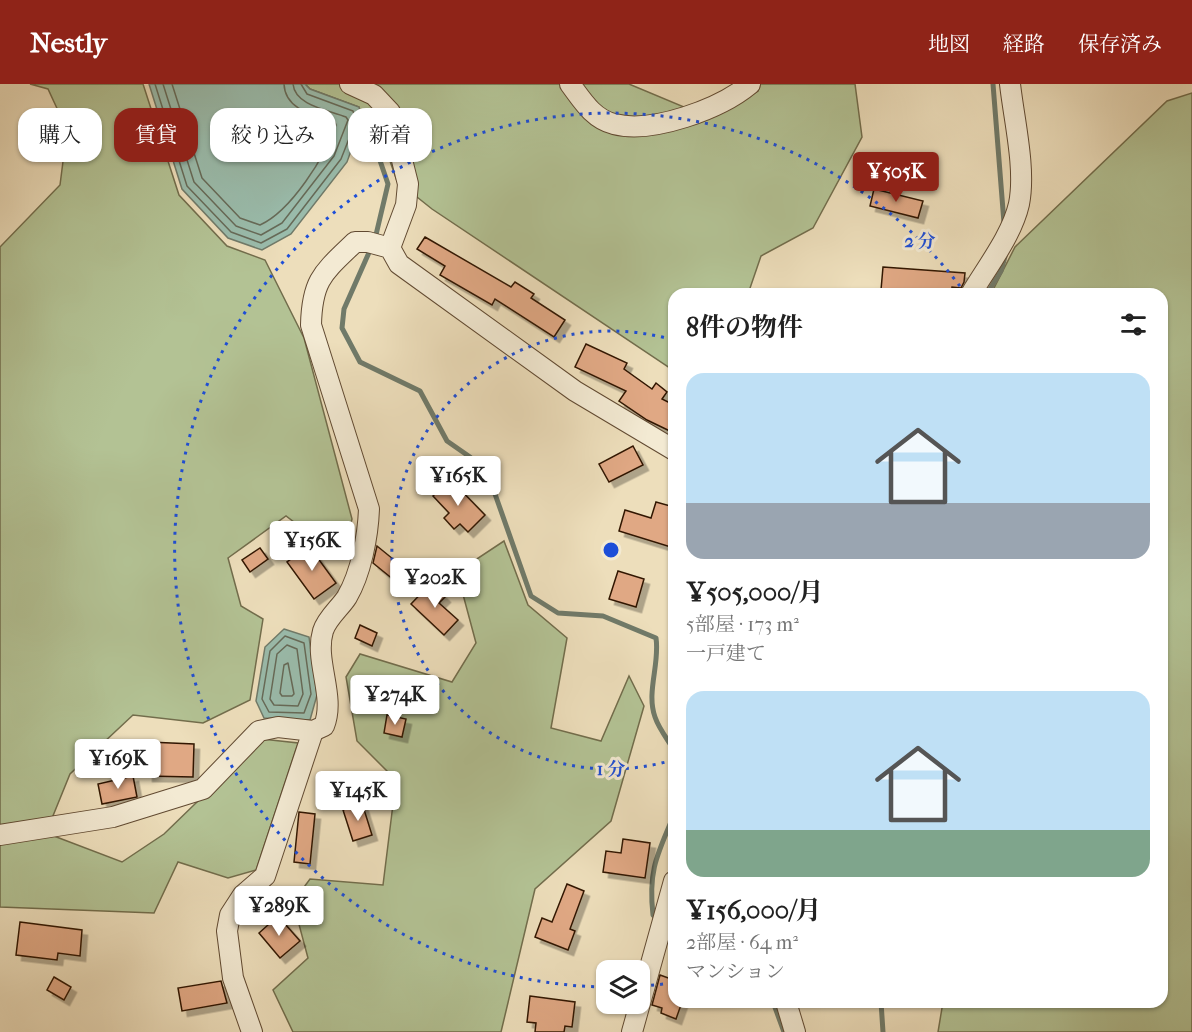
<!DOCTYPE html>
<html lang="ja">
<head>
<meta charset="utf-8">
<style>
	:root { --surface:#fff; --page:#f2f2f2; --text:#222; --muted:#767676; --accent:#8f2418 }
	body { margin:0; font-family:"IM FELL French Canon","Noto Serif JP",serif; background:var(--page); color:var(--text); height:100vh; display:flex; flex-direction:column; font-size:22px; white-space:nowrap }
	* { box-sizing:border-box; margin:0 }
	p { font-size:20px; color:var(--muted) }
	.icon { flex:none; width:33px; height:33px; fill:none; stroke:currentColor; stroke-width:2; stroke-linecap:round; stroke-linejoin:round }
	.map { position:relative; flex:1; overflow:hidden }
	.details { position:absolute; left:668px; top:204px; width:500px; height:720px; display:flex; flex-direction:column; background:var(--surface); border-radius:18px; box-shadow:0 2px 4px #0004 }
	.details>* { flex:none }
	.top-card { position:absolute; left:18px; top:24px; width:560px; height:54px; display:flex; gap:12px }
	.controls { position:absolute; left:596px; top:876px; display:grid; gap:12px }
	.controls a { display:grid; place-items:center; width:54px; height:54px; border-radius:12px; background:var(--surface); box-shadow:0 2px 4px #0004; font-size:30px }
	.price { position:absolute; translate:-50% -51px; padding:0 14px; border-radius:6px; background:#fff; color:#222; font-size:20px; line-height:39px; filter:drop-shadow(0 2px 3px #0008) }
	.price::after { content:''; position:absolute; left:50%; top:36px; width:18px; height:14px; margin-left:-9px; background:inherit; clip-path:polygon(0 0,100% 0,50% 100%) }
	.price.selected { background:var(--accent); color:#fff }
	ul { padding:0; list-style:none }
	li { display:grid; align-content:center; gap:12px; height:318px; padding:0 18px }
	li span { display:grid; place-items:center; height:186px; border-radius:18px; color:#555 }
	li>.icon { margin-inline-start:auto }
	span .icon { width:108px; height:108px; fill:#fffc; stroke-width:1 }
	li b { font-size:26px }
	h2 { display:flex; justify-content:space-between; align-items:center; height:72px; padding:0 18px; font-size:26px }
	.pill { padding:0 21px; border-radius:18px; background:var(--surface); box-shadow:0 2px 4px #0004; font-size:21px; line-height:54px }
	.pill.selected { background:var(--accent); color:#fff }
	header { display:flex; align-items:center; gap:36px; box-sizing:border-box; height:84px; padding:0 30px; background:var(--accent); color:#fff }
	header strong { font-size:28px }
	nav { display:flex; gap:33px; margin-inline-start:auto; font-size:21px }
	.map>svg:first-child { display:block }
	.green { fill:#b3c294; stroke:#726d4c; stroke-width:1.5 }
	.water { fill:#9abcac; stroke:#707a69; stroke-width:1.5 }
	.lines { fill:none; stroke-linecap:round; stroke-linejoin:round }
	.shore { stroke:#666a58; stroke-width:1.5 }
	.stream { stroke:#707a69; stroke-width:5 }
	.building { fill:#e0a884; stroke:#321805; stroke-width:1.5; filter:url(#shadow) }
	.minor-casing { stroke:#614a32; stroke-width:22 }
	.minor { stroke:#f3ead3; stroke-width:20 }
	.ring { fill:none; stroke:#1d4ed8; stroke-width:3; stroke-dasharray:3 6 }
	.centre { fill:#1d4ed8; stroke:#f3ead3; stroke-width:3 }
	.ring-label { font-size:18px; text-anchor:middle; font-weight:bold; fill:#1d4ed8; stroke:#f3ead3; stroke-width:6; stroke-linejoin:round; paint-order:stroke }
</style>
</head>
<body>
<header>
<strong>Nestly</strong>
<nav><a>地図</a><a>経路</a><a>保存済み</a></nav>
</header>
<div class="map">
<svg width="1192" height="948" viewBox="0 0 1192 948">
	<defs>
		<filter id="shadow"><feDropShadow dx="5.5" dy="5.5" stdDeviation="0" flood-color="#0004"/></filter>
	</defs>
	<rect width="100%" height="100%" fill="#eddebb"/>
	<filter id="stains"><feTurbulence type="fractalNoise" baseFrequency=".00333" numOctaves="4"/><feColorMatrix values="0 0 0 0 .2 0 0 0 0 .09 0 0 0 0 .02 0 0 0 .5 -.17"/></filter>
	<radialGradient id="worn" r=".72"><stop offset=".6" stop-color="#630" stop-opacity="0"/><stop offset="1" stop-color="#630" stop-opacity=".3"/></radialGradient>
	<g class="green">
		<path d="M 30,0 L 143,0 L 179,111 L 227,162 L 265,176 L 304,254 L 352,435 L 342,475 L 286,432 L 228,474 L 241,522 L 263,535 L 250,616 L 203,639 L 133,631 L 70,690 L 46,749 L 122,778 L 164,750 L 262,655 L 298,659 L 256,786 L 228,794 L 178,778 L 154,829 L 0,823 L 0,163 L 60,101 L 67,46 L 48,5 Z"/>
		<path d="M 305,0 L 629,0 L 710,34 L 758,7 L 758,0 L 855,0 L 862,53 L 813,144 L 761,172 L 748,210 L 674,210 L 673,286 L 432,125 L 397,97 L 376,37 L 362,36 L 359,23 L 310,5 Z"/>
		<path d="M 1192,9 L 1192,948 L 938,948 L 943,918 L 1161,918 L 1161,210 L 991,210 L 1015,163 L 1167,17 Z"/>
		<path d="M 504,457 L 528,521 L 567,554 L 551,644 L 601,657 L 629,592 L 644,622 L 611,737 L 535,805 L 501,948 L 293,948 L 273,906 L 308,874 L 293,818 L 310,795 L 383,801 L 396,696 L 357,657 L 346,593 L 360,570 L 452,598 L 476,559 L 457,488 Z"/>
	</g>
	<g class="water">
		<path d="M 149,0 L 305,0 L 310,5 L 359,23 L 362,36 L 347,78 L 291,150 L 262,166 L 228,154 L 182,105 Z"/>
		<path d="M 284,545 L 309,553 L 317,611 L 310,636 L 264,634 L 256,617 L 265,563 Z"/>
	</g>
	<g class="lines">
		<g class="shore">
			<path d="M 155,0 L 187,102 L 231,148 L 261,159 L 287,145 L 341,75 L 356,37 L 353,27 L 307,10 L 301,0"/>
			<path d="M 163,0 L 194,98 L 236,142 L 261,151 L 282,139 L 334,72 L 348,36 L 346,33 C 329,26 295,22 293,0"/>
			<path d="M 172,0 L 202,94 L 240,134 L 260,141 C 291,127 325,73 336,41 L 335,38 C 314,31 285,26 284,0"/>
			<path d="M 285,552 L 304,559 L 311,610 L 304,629 L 269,628 L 262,615 L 270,567 Z"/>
			<path d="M 287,561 L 297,565 L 303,610 L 298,622 L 274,621 L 270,615 L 277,570 Z"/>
			<path d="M 288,579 L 294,610 L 292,612 L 282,612 L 280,609 L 284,581 Z"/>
		</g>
		<g class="stream">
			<path d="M 993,0 L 1004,139"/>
			<path d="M 354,46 L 374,59 L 388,100 L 375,155 L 344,225 L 342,244 L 360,278 L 420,307 L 447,357 L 470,373 L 495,410 L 531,512 L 558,529 L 603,532 L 656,554 C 660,580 646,608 655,633 C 659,645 668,656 674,666"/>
			<path d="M 987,210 L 1001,187 L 1006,169"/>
			<path d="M 658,836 L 653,831 C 648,787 657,771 674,731"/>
			<path d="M 665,842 L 674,849"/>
			<path d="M 773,918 L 784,948"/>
			<path d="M 881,918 L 883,948"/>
		</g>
	</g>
	<g class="building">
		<path d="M 874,105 L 923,117 L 918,134 L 870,122 Z"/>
		<path d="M 425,153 L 511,203 L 515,198 L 534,210 L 531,214 L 565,236 L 554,253 L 495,215 L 492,221 L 440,191 L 445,182 L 417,165 Z"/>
		<path d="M 883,183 L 965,189 L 964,198 L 961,204 L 952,203 L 951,210 L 881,206 Z"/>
		<path d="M 586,260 L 627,279 L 624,285 L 652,305 L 656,299 L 667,308 L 662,315 L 674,321 L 674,349 L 647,336 L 619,317 L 626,307 L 575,283 Z"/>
		<path d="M 633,362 L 643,381 L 609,398 L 599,380 Z"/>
		<path d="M 450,395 L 485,431 L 468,448 L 460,440 L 454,445 L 444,434 L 449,429 L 433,412 Z"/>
		<path d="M 656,418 L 674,423 L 674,464 L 619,447 L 625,426 L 651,434 Z"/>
		<path d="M 309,462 L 336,499 L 314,515 L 287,478 Z"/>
		<path d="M 377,462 L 404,484 L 394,496 L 373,479 Z"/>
		<path d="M 260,464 L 268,475 L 250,488 L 242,476 Z"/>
		<path d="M 618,487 L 644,495 L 636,523 L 609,515 Z"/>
		<path d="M 431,499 L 445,513 L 439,519 L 458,536 L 444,551 L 411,520 Z"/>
		<path d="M 360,541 L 377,549 L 372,562 L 355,554 Z"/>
		<path d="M 387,631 L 406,635 L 402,653 L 384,649 Z"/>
		<path d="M 148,658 L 194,660 L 193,693 L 147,692 Z"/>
		<path d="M 133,692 L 137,713 L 102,720 L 98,700 Z"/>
		<path d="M 362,719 L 372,751 L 353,757 L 343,726 Z"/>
		<path d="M 299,728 L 315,730 L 310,780 L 294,778 Z"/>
		<path d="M 623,755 L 650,759 L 645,794 L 603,788 L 606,767 L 621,769 Z"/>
		<path d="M 567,800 L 584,807 L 570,845 L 575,847 L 568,866 L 535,853 L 542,834 L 552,838 Z"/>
		<path d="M 270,804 L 284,820 L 274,830 L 259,813 Z"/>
		<path d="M 278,832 L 300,857 L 280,874 L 259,849 Z"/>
		<path d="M 20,838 L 82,846 L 80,872 L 58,869 L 57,876 L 16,871 Z"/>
		<path d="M 660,891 L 674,896 L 674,918 L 682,918 L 676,935 L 661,929 L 662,924 L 652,921 Z"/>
		<path d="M 54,893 L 71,903 L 64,916 L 47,906 Z"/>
		<path d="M 221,897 L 227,919 L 182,927 L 178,904 Z"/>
		<path d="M 530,912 L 575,918 L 572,943 L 565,942 L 564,948 L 535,948 L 536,939 L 527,938 Z"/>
	</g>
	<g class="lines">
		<defs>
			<g id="minor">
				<path d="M 350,0 L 374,11 L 390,28 L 408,100 L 406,121 L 390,164"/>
				<path d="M 570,0 C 582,16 593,35 614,40 C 652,50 720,25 750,0"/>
				<path d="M 971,210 C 987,183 1012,151 1019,120 C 1026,85 1014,36 1010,0"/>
				<path d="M 0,751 L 113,733 L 203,705 L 259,647 L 278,643 L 313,647 L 324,642 C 336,612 314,577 323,547 C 327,534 340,524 347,513 C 361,489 368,452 369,425 L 311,241 C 312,195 324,188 355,158 L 368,158 L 390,164 L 399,180 L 575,307 L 674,366"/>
				<path d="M 786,918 L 795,948"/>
				<path d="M 252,948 L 233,894 L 227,847 L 230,831 L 243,811 L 265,792 L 313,647"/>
				<path d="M 632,948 L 674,797"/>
			</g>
		</defs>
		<use href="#minor" class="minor-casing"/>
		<use href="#minor" class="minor"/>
	</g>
	<g class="ring">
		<path d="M673 676A219 219 0 1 1 673 256"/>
		<path d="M672 899A437 437 0 0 1 641 902M603 903A437 437 0 1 1 965 209"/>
	</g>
	<circle cx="611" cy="466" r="9" class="centre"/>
	<g class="ring-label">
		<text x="920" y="163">2 分</text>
		<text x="611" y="691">1 分</text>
	</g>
	<rect width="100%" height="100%" filter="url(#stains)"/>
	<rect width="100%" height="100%" fill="url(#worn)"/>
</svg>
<div class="controls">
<a><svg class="icon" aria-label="layers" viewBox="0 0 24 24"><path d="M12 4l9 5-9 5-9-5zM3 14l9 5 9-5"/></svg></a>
</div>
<b class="price selected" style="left:896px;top:119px">¥505K</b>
<b class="price" style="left:458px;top:423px">¥165K</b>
<b class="price" style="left:312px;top:488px">¥156K</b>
<b class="price" style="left:435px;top:525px">¥202K</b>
<b class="price" style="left:395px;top:642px">¥274K</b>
<b class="price" style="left:118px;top:706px">¥169K</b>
<b class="price" style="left:358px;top:738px">¥145K</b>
<b class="price" style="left:279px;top:853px">¥289K</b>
<div class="top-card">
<a class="pill">購入</a>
<a class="pill selected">賃貸</a>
<a class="pill">絞り込み</a>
<a class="pill">新着</a>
</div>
<section class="details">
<h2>8件の物件<svg class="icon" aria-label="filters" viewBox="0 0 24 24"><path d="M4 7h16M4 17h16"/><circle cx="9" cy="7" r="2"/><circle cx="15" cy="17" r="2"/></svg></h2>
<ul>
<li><span style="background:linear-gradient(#bfe0f5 70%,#9aa5b1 0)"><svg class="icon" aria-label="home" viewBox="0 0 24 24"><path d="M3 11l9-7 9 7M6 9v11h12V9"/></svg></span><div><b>¥505,000/月</b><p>5部屋 · 173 m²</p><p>一戸建て</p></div></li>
<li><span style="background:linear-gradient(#bfe0f5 75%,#7fa58c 0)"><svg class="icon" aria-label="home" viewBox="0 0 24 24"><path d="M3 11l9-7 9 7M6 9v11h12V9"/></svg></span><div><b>¥156,000/月</b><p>2部屋 · 64 m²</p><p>マンション</p></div></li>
</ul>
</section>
</div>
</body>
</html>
